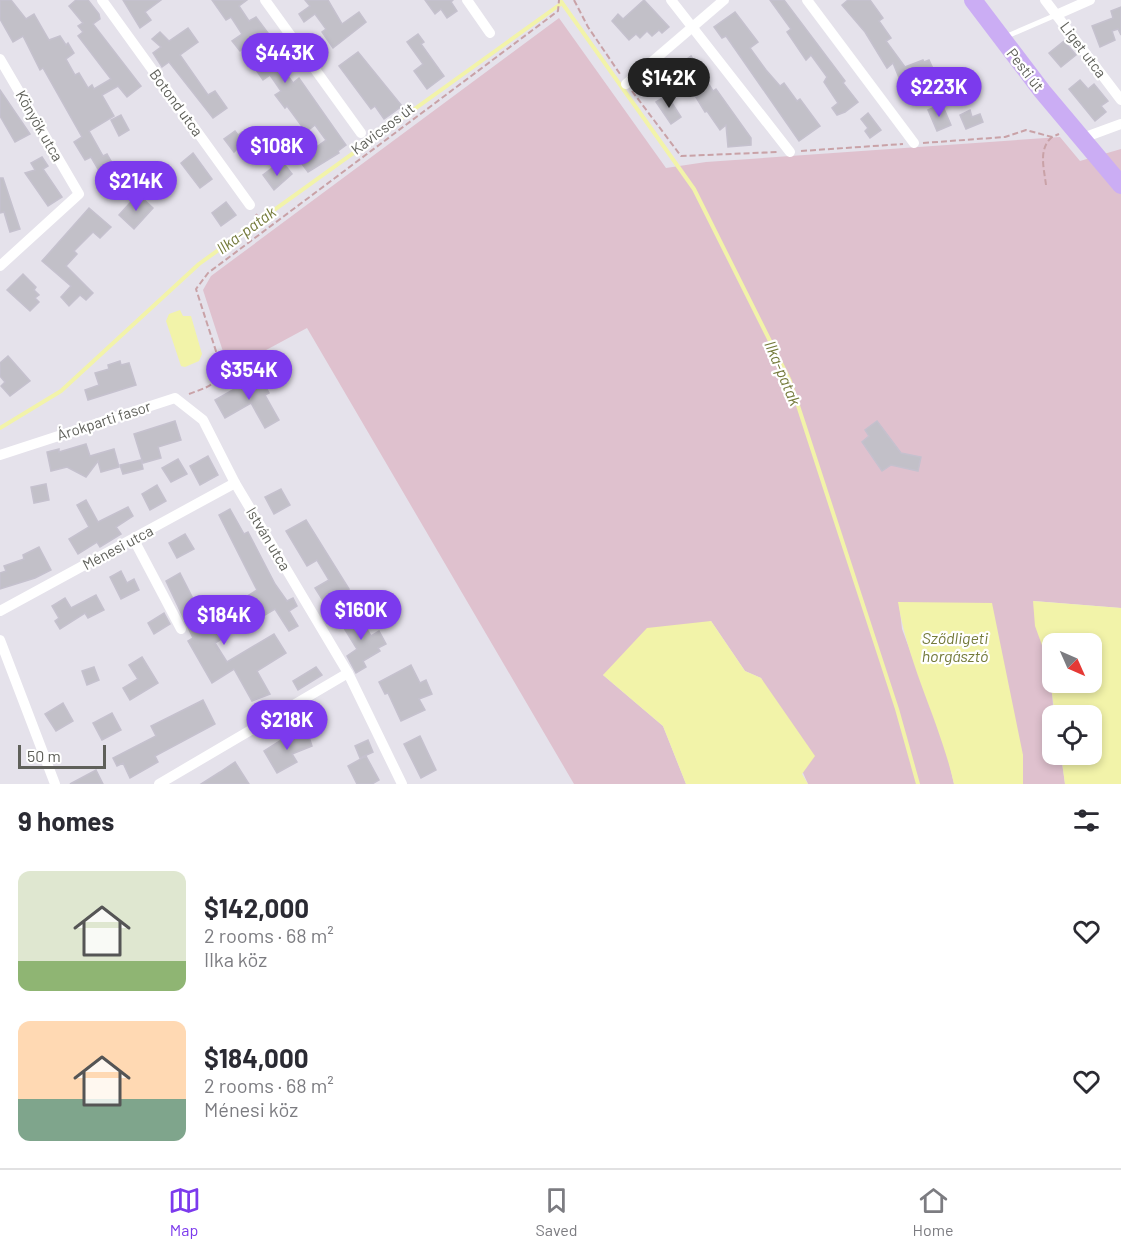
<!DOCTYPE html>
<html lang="en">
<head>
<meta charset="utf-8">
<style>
	:root { --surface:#fff; --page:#f7f7f7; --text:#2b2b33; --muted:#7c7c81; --line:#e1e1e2; --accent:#7c3aed }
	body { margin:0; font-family:Barlow,sans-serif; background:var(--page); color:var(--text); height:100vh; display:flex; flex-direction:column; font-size:22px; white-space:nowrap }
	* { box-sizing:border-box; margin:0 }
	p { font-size:20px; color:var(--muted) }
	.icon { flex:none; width:33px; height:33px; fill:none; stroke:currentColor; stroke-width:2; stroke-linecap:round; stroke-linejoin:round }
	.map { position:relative; height:784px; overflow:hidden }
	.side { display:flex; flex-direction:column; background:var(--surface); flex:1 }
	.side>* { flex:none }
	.needle { width:39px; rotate:135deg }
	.controls { position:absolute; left:1042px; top:633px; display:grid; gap:12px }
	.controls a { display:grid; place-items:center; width:60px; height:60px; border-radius:12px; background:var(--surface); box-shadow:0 3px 9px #0003; font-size:30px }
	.scale { position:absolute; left:18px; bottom:15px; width:88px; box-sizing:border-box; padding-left:6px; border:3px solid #5f605a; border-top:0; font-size:16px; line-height:21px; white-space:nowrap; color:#5f605a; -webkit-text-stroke:4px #fff; paint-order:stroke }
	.price { position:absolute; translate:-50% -51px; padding:0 14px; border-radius:21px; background:var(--accent); color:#fff; font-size:20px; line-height:39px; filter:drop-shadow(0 2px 3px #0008) }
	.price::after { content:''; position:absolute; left:50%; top:36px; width:18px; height:14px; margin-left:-9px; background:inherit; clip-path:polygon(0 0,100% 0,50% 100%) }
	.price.selected { background:#222; color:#fff }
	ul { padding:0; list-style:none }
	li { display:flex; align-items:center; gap:18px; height:150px; padding:0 18px }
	li span { display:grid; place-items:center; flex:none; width:168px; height:120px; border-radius:12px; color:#555 }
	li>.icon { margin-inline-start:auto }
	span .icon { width:72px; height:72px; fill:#fffc; stroke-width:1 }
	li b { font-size:26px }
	h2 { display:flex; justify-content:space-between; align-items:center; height:72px; padding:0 18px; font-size:26px }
	.dock { display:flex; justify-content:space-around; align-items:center; height:84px; border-top:2px solid var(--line); background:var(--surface); font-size:16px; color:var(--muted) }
	.dock a { display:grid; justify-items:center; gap:3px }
	.dock .selected { color:var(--accent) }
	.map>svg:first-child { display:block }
	.green { fill:#dfc1ce }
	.water { fill:#f2f3a9; fill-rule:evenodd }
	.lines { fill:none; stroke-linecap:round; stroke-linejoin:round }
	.stream { stroke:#f2f3a9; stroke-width:4 }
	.building { fill:#c2c0c8; stroke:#c5c1ce; stroke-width:1.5 }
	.path { stroke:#c9a2a7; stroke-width:2; stroke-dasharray:6 3; stroke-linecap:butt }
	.service { stroke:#fff; stroke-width:5 }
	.minor { stroke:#fff; stroke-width:10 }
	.primary { stroke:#cbadf4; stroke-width:18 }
	.labels { text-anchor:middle; stroke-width:4.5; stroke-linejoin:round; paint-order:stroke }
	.street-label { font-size:15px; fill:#5f605a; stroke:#fff }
	.water-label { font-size:16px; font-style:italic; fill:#747a3a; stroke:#fff }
</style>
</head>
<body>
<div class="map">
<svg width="1121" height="784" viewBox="0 0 1121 784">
	<rect width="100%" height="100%" fill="#e5e2eb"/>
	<path class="green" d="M 559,18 L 666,168 L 706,162 L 1060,137 L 1080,161 L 1121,149 L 1121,608 L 1034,601 C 1035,626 1041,637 1047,660 C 1055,693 1053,721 1053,754 L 1061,755 L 1065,784 L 1023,784 L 1023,755 L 899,602 L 902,629 L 945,744 L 954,784 L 808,784 L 761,678 L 745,671 L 711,621 L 603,675 L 663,726 L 686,784 L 574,784 L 307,328 L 229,370 L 203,290 L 211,276 Z"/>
	<g class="water">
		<path d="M 180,310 L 183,316 L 191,316 L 202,354 L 199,361 L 185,367 L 181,366 L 166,321 L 169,314 Z"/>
		<path d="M 1033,601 L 1121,608 L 1121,784 L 1065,784 L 1061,755 L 1092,754 L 1092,716 L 1055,715 L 1047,659 L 1035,626 ZM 1053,644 L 1092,644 L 1092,682 L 1053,682 Z"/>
		<path d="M 898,602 L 992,603 L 1023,755 L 1023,784 L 954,784 C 940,722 908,665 898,602 Z"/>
		<path d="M 711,621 L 745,671 L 761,678 L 815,756 L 802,774 L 808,784 L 686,784 L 663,726 L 603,675 L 647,628 Z"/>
	</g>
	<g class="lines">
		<g class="stream">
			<path d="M 560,0 L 694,189 L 790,381 L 897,709 L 918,784"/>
			<path d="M 0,428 L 61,391 L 199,264 L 562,3"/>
		</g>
	</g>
	<g class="building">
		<path d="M 0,0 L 11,0 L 26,19 L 34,14 L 49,40 L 60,36 L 66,45 L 68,43 L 74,53 L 66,59 L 75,75 L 79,73 L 88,88 L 92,85 L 94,89 L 111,79 L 78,36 L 83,32 L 78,26 L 83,23 L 69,6 L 76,0 L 88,0 L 99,14 L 100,19 L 93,24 L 141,86 L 127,97 L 118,86 L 102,95 L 114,116 L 89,131 L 103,156 L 107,154 L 115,168 L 102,176 L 91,157 L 85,160 L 74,142 L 82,137 L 43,68 L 40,70 L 23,36 L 13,42 L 0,19 Z"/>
		<path d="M 123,0 L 161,0 L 145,12 L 151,20 L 140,28 Z"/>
		<path d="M 212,0 L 247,0 L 239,6 L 249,21 L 256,17 L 289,61 L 281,66 L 293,83 L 299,78 L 346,145 L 338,151 L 339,153 L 308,172 L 299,160 L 326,140 L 315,125 L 306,132 L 287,106 L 285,108 L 275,95 L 281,91 L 270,75 L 263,80 L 254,67 L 267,57 L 254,40 L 240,51 L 232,41 L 242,34 L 231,17 L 226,20 Z"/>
		<path d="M 305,0 L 328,0 L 342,24 L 359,12 L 366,22 L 333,48 L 322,32 L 326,29 L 315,14 L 304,22 L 299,14 L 310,6 Z"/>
		<path d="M 425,0 L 453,0 L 451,2 L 457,11 L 447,18 L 441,9 L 435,14 Z"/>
		<path d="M 644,0 L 669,27 L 662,33 L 659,30 L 652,36 L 647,31 L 640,38 L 636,34 L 629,40 L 612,21 L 618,14 L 623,19 Z"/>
		<path d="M 770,0 L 784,0 L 845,81 L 843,83 L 858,102 L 845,112 L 837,115 L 832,108 L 838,103 L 824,82 L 827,77 L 811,55 L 806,60 L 787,32 L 791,29 Z"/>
		<path d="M 848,0 L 870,0 L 883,18 L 879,21 L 891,38 L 886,41 L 905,67 L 923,60 L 924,62 L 929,60 L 935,73 L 902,85 L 893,63 L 887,68 L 865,32 L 842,5 Z"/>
		<path d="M 1121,7 L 1121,35 L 1118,29 L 1112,31 L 1115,40 L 1100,47 L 1092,26 L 1113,18 L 1111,11 Z"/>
		<path d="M 735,12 L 758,42 L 750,48 L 766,70 L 780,86 L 784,83 L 797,101 L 800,99 L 820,126 L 799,141 L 726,36 L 722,38 L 714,27 Z"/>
		<path d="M 188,28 L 198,42 L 180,55 L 208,95 L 215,91 L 227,108 L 213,118 L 169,62 L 162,67 L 153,53 L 161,47 L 152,39 L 160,32 L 169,41 Z"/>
		<path d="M 418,34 L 424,42 L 421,44 L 444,76 L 427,89 L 414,71 L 423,64 L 407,42 Z"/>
		<path d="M 1064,41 L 1076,55 L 1061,67 L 1049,53 Z"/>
		<path d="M 358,52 L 402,106 L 384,119 L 375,106 L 371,109 L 339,66 Z"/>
		<path d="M 691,56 L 713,91 L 716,89 L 751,138 L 751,145 L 728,147 L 726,125 L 720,130 L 707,111 L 705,112 L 677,66 Z"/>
		<path d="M 1080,80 L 1088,89 L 1094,84 L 1108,101 L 1101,106 L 1106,112 L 1095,121 L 1069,89 Z"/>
		<path d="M 0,90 L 30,134 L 15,142 L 0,116 Z"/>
		<path d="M 667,95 L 681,117 L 671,124 L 656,102 Z"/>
		<path d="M 942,104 L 951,125 L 937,131 L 928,110 Z"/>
		<path d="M 970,110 L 972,117 L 980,114 L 983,122 L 966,129 L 960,115 Z"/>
		<path d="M 868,113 L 881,130 L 870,138 L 865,131 L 868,128 L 861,119 Z"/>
		<path d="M 121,115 L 129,130 L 119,136 L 111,120 Z"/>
		<path d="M 269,127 L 278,140 L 263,150 L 254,138 Z"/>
		<path d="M 235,131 L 238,135 L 242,132 L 251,145 L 240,153 L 237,149 L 234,152 L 224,139 Z"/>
		<path d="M 193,153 L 212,179 L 200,188 L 181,163 Z"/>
		<path d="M 42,157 L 48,166 L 43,169 L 62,197 L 48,206 L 25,173 L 35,170 L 31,163 Z"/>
		<path d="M 285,165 L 292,174 L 274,190 L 263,175 L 272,168 L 275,173 Z"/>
		<path d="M 0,178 L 3,178 L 20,229 L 10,232 L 4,212 L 0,213 Z"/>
		<path d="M 138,194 L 153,208 L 134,229 L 119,215 Z"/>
		<path d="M 226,202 L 236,215 L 221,226 L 212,213 Z"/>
		<path d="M 89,208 L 111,227 L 100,238 L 93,232 L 74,251 L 77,254 L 66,266 L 93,293 L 86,300 L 80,295 L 69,306 L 61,297 L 71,286 L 42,261 Z"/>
		<path d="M 23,274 L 36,287 L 34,290 L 39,295 L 35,298 L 39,302 L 30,311 L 7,290 Z"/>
		<path d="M 8,356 L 30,381 L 10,396 L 1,386 L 5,382 L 0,376 L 0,363 Z"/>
		<path d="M 120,361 L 121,365 L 129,363 L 136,385 L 88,400 L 85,390 L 99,385 L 95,373 L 109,369 L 108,365 Z"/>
		<path d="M 259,375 L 269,393 L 265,395 L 279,420 L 265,428 L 251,403 L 225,418 L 215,400 Z"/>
		<path d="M 175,421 L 181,440 L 158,447 L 161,458 L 143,463 L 134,434 Z"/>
		<path d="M 877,421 L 901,453 L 921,457 L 918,471 L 891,465 L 882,471 L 862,442 L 869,436 L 865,430 Z"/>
		<path d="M 86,444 L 90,456 L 114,449 L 119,467 L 101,472 L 98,461 L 86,477 L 67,467 L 51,471 L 47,452 L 59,449 L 59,452 Z"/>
		<path d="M 208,456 L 218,475 L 200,485 L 190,466 Z"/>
		<path d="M 178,459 L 187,474 L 171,482 L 162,468 Z"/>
		<path d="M 141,460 L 143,469 L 123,474 L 120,465 Z"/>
		<path d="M 46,484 L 49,500 L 34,503 L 31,487 Z"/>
		<path d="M 157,485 L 166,501 L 150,510 L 142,494 Z"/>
		<path d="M 281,489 L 290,505 L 274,514 L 265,497 Z"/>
		<path d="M 86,500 L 98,522 L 128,507 L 133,516 L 116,527 L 121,534 L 100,547 L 97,542 L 78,554 L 69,539 L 89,527 L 77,505 Z"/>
		<path d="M 230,509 L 244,534 L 248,532 L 275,584 L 287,601 L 293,598 L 297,606 L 289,611 L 298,626 L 289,631 L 275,609 L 246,626 L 233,605 L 257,590 L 219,515 Z"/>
		<path d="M 306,520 L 349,589 L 349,593 L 327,607 L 315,588 L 329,580 L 317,560 L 307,566 L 286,531 Z"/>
		<path d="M 185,534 L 194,549 L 177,558 L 169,543 Z"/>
		<path d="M 39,547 L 51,570 L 35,578 L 0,589 L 0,573 L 6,571 L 4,566 L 24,559 L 23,555 Z"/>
		<path d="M 121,571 L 127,583 L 134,579 L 139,590 L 121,599 L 110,577 Z"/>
		<path d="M 180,573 L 208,628 L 219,622 L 228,635 L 215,643 L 227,662 L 274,634 L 286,653 L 257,671 L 270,694 L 252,701 L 234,669 L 212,683 L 188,641 L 193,638 L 166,581 Z"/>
		<path d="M 96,595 L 104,610 L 88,618 L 85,613 L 60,629 L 55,621 L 59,618 L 52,606 L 65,598 L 71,608 Z"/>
		<path d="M 355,610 L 371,636 L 379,631 L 386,644 L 378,648 L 380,651 L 363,661 L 366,667 L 356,673 L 347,656 L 357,649 L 339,620 Z"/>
		<path d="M 164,613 L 170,624 L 154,634 L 148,623 Z"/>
		<path d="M 142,657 L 158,683 L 130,700 L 123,688 L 138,679 L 129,665 Z"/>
		<path d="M 411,665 L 420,683 L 426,680 L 432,694 L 419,699 L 425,710 L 401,721 L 388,693 L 385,694 L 379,682 Z"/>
		<path d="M 94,667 L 99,680 L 87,685 L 82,671 Z"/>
		<path d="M 316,667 L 322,675 L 298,690 L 293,681 Z"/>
		<path d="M 203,700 L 215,724 L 155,756 L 158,762 L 130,778 L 123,763 L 117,766 L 113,758 L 156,736 L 151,726 Z"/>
		<path d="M 63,703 L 73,721 L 56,731 L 45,714 Z"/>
		<path d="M 112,713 L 121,730 L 102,740 L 93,723 Z"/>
		<path d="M 307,731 L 312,746 L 292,754 L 297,762 L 277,773 L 264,751 L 283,739 Z"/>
		<path d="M 420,736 L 436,770 L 421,778 L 404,744 Z"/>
		<path d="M 368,740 L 373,752 L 360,758 L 355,746 Z"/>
		<path d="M 366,756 L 379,780 L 372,784 L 357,784 L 348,766 Z"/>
		<path d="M 235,762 L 249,784 L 201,784 L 220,772 Z"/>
		<path d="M 96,770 L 103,784 L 70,784 Z"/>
	</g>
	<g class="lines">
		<g class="path">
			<path d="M 574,0 L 588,27 L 620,74"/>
			<path d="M 632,91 L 681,156 L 777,152"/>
			<path d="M 923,143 L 1005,137 L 1026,130 L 1052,137 L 1059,134"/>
			<path d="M 801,151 L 903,144"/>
			<path d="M 1046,185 C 1044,168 1038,149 1052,137"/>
			<path d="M 256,214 L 266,229"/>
			<path d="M 189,394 C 202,389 215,386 223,373 L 196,289 L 208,273 L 558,11 L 559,0"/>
		</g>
		<path class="service" d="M 1005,37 L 1056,15"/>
		<g class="minor">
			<path d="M 102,0 L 250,205"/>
			<path d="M 265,0 L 361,133"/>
			<path d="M 467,0 L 490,33"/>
			<path d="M 671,0 L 790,152"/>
			<path d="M 807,0 L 914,143"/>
			<path d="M 1045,0 L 1121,100"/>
			<path d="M 1056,15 L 1090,0"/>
			<path d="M 0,59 L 79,194 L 0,266"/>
			<path d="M 626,84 L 724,0"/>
			<path d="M 1080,139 L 1121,124"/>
			<path d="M 0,455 L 175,398 L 203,420 L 235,483 L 348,673 L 402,784"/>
			<path d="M 134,540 L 181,629"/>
			<path d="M 0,611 L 235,483"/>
			<path d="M 0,640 L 55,784"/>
			<path d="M 159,784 L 348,673"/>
		</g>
		<path class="primary" d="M 973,0 L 1042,91 L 1121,185"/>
	</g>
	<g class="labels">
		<g class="street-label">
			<text transform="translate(1083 50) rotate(53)" y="5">Liget utca</text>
			<text transform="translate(1025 70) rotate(52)" y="5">Pesti út</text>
			<text transform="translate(176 103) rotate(54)" y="5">Botond utca</text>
			<text transform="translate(39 126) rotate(60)" y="5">Könyök utca</text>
			<text transform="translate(383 129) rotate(-37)" y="5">Kavicsos út</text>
			<text transform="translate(104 421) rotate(-18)" y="5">Árokparti fasor</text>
			<text transform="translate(268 539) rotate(59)" y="5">István utca</text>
			<text transform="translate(118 548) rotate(-28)" y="5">Ménesi utca</text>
		</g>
		<g class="water-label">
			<text transform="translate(246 230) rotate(-36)" y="6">Ilka-patak</text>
			<text transform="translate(783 373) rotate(67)" y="6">Ilka-patak</text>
			<text x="955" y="644">Sződligeti<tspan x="955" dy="18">horgásztó</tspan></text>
		</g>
	</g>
</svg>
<div class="controls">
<a><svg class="needle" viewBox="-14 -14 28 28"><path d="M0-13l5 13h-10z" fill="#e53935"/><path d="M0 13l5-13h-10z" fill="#7c7c81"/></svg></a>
<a><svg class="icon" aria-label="locate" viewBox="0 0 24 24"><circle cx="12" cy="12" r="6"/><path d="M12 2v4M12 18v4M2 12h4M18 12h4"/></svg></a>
</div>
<div class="scale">50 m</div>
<b class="price" style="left:285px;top:84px">$443K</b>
<b class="price selected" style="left:669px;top:109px">$142K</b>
<b class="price" style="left:939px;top:118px">$223K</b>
<b class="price" style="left:277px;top:177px">$108K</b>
<b class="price" style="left:136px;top:212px">$214K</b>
<b class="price" style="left:249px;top:401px">$354K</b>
<b class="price" style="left:361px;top:641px">$160K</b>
<b class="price" style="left:224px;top:646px">$184K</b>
<b class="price" style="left:287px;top:751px">$218K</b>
</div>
<section class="side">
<h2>9 homes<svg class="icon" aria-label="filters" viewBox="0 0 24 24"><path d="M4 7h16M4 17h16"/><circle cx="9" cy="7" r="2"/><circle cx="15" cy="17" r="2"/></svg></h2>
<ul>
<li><span style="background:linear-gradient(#dfe7d0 75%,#8fb573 0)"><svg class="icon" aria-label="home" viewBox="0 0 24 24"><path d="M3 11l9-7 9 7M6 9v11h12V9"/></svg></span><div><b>$142,000</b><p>2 rooms · 68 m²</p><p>Ilka köz</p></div><svg class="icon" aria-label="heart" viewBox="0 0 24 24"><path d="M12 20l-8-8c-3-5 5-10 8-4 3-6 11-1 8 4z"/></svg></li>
<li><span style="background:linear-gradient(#ffd9b3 65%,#7fa58c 0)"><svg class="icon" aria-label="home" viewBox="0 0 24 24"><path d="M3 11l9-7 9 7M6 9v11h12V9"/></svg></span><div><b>$184,000</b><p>2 rooms · 68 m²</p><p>Ménesi köz</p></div><svg class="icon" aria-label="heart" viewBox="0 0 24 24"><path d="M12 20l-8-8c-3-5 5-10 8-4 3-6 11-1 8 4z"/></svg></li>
</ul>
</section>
<nav class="dock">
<a class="selected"><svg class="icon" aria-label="map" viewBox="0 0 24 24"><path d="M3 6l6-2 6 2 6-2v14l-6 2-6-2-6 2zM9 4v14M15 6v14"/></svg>Map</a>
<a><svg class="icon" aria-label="saved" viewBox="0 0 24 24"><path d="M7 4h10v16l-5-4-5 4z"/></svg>Saved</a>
<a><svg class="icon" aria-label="home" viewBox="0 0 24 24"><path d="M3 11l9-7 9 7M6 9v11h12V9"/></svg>Home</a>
</nav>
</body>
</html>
